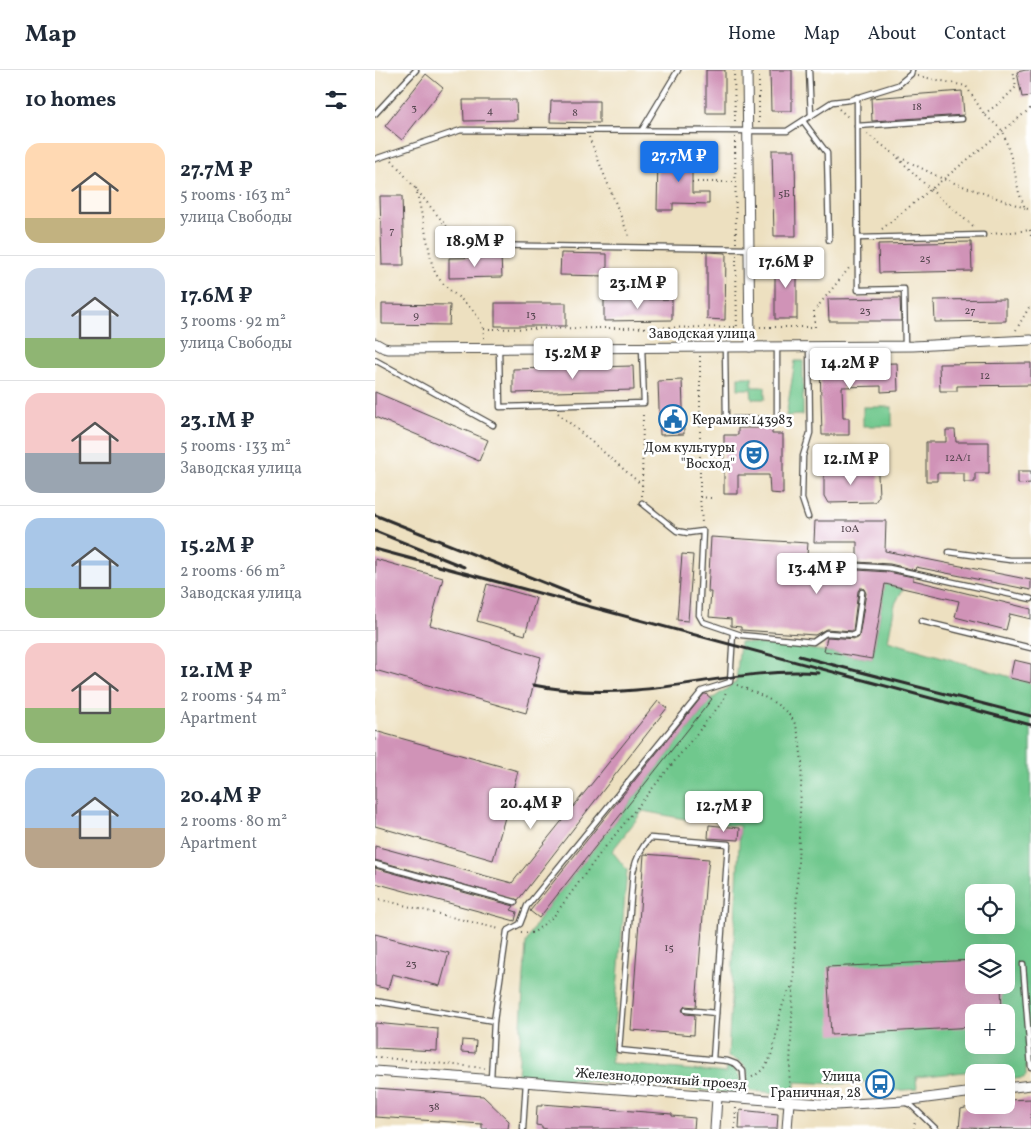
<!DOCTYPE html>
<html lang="en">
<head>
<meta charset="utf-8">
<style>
	:root { --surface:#fff; --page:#f6f6f7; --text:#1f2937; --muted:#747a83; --line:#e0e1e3; --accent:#1a73e8 }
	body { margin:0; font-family:Vollkorn,serif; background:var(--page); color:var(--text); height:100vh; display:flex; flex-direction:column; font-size:19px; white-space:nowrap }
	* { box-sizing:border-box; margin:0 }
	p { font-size:16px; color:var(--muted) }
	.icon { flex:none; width:28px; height:28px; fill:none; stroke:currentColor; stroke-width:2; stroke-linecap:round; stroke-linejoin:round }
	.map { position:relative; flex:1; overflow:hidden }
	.details { display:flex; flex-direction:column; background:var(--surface); width:375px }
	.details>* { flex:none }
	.tools { position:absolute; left:590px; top:814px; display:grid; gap:10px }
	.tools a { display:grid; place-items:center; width:50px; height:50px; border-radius:10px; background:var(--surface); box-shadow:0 5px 20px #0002; font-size:25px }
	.price { position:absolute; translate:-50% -42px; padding:0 11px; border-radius:5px; background:#fff; color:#222; font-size:16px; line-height:32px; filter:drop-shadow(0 1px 2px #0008) }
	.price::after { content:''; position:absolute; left:50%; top:30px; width:15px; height:11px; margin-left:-8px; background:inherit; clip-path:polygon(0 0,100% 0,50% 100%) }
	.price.selected { background:var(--accent); color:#fff }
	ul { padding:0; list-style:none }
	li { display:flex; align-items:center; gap:15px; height:125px; padding:0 25px }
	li+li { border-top:1px solid var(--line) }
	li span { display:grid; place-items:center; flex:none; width:140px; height:100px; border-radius:15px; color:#555 }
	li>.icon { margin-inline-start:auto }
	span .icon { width:60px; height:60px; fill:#fffc; stroke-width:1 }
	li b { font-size:21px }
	h2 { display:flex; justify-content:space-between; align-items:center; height:60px; padding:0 25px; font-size:21px }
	header { display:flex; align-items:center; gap:30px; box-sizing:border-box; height:70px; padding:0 25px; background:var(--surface); border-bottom:1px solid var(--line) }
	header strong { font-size:24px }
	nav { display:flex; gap:28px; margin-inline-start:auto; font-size:18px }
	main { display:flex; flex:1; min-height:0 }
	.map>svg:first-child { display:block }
	.green { fill:#70c88d; stroke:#4e7a5c; fill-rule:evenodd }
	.building { fill:#d093b7 }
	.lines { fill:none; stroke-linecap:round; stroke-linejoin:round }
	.lane-casing { stroke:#484641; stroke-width:7 }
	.street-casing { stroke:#484641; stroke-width:11 }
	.path { stroke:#484641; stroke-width:2; stroke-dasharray:1 4; stroke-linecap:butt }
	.lane { stroke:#fff; stroke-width:4.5 }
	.street { stroke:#fff; stroke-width:9 }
	.rail { stroke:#2b2b2b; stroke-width:3 }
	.labels { text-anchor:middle; stroke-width:5; stroke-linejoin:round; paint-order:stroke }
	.number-label { font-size:11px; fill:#54454e }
	.street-label { font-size:14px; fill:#2b2b2b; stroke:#fff }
	.poi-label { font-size:14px; fill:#2b2b2b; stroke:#fff; text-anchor:end }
</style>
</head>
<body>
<header>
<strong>Map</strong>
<nav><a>Home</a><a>Map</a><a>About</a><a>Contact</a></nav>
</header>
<main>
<section class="details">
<h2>10 homes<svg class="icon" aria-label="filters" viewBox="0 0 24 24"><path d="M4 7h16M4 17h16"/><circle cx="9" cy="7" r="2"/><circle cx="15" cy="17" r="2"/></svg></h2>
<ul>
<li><span style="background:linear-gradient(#ffd9b3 75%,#c2b280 0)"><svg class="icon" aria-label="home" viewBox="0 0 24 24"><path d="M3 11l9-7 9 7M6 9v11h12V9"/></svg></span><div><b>27.7M ₽</b><p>5 rooms · 163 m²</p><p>улица Свободы</p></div></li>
<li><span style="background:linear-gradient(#c9d6e8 70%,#8fb573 0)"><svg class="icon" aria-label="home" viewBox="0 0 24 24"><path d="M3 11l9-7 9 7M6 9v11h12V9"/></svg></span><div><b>17.6M ₽</b><p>3 rooms · 92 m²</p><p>улица Свободы</p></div></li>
<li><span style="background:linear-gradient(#f6c9c9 60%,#9aa5b1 0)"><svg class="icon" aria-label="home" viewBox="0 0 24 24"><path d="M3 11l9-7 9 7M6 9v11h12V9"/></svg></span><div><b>23.1M ₽</b><p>5 rooms · 133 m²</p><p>Заводская улица</p></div></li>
<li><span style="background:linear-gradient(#a9c7e8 70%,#8fb573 0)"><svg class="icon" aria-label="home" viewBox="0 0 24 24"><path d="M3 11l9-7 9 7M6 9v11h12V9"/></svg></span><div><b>15.2M ₽</b><p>2 rooms · 66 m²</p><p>Заводская улица</p></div></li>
<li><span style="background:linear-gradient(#f6c9c9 65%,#8fb573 0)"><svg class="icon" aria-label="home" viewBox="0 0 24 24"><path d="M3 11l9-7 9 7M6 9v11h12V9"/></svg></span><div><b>12.1M ₽</b><p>2 rooms · 54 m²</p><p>Apartment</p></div></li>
<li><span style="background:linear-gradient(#a9c7e8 60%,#b9a48a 0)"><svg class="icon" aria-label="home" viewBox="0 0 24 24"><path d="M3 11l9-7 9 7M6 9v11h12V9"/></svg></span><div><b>20.4M ₽</b><p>2 rooms · 80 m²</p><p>Apartment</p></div></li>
</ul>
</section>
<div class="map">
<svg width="656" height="1059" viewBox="0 0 656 1059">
	<rect width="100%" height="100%" fill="#fff"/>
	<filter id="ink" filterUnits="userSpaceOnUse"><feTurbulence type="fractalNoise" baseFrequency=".02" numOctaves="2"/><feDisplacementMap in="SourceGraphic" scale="10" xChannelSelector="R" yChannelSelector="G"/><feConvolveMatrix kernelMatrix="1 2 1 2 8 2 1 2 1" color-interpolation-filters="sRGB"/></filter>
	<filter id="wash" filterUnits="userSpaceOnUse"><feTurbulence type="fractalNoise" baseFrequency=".0096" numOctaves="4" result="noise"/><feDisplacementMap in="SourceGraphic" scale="20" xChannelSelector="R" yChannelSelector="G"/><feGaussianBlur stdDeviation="1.12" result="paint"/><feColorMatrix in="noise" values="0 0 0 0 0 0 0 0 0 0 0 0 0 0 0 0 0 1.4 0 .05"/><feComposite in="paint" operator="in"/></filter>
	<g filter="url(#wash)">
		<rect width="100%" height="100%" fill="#ede0c0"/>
		<g class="green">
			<path d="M 420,291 L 428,291 L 428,345 L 411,346 Z"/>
			<path d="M 363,307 L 377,307 L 377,317 L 390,317 L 390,329 L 377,329 L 376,319 L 363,319 Z"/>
			<rect x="488" y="337" width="29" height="19"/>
			<path d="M 510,514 L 528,519 L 520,534 L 513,571 L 656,613 L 656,991 L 651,992 L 651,1006 L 648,1008 L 631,1010 L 631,1002 L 619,1002 L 619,999 L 541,1007 L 542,1019 L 518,1021 L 516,1010 L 463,1014 L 420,1012 L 420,1024 L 375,1021 C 368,1002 381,996 353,987 L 365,756 L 353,755 L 318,745 L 315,750 L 268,741 L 237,781 L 252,800 L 236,993 L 351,1003 L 352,997 C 365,1000 367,1009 363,1021 L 360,1023 L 143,1005 L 151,873 L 164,848 L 337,629 L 361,612 L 365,572 L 428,578 L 497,589 ZM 599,822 L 631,822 L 631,855 L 599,855 ZM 599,882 L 631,882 L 631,915 L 599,915 ZM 599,942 L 631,942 L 631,975 L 599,975 Z"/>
		</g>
		<g id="blocks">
			<g class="building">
				<rect x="331" y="0" width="19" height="43"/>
				<path d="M 395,0 L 417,0 L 417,41 L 396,41 Z"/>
				<path d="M 651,0 L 656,0 L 656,26 L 647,27 L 642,2 Z"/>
				<path d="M 51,4 L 68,18 L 27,70 L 10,56 Z"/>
				<path d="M 587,21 L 589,45 L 497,51 L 496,28 Z"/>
				<path d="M 88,30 L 141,30 L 142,50 L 89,51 Z"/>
				<path d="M 176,31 L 224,31 L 224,53 L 175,52 Z"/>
				<path d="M 397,80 L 420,80 L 421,166 L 399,166 Z"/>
				<path d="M 283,86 L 298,86 L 298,91 L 335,91 L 334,102 L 317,102 L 317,123 L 334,123 L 334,134 L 298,133 L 298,140 L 282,140 Z"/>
				<path d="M 5,126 L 27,126 L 29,195 L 7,195 Z"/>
				<path d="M 596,172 L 597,201 L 504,203 L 503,174 Z"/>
				<path d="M 332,182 L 351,183 L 350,250 L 332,249 Z"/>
				<path d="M 186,183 L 232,184 L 232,206 L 185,205 Z"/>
				<path d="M 126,187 L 127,207 L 74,208 L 74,188 Z"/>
				<rect x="400" y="189" width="22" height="60"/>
				<path d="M 525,228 L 526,251 L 454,251 L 453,229 Z"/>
				<path d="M 297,229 L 297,250 L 229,251 L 229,230 Z"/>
				<path d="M 631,229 L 631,251 L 560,252 L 559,230 Z"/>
				<rect x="120" y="233" width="71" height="23"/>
				<path d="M 7,234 L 75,235 L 74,255 L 7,254 Z"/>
				<path d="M 522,293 L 523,321 L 506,322 L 506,316 L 467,317 L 468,348 L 474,348 L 474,365 L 447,365 L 445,295 Z"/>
				<path d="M 656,293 L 656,315 L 582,316 L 582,321 L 565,321 L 564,294 Z"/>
				<path d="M 258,296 L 259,320 L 138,323 L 138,299 Z"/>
				<path d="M 307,310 L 309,364 L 285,365 L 283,311 Z"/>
				<path d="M 0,322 L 113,370 L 104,391 L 0,347 Z"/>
				<path d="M 363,358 L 397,358 L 397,364 L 408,364 L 408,424 L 395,423 L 394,405 L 363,405 L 363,424 L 349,424 L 349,365 L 363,365 Z"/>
				<path d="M 571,360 L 580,360 L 581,372 L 614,372 L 614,403 L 600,403 L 600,412 L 589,412 L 589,403 L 562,403 L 562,411 L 551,411 L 551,372 L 571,372 Z"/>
				<path d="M 500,399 L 503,405 L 504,426 L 500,432 L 453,433 L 449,426 L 449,407 L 452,400 Z"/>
				<path d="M 643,401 L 656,401 L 656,413 L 643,414 Z"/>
				<path d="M 440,451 L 511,451 L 510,481 L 656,510 L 656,520 L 541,497 L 540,500 L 515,494 L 482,492 L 482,472 L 439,472 Z"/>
				<path d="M 336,467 L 433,473 L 431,498 L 482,502 L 482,500 L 513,502 L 538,507 L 538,510 L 656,539 L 656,549 L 635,544 L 631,560 L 580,547 L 584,531 L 510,514 L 497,589 L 449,581 L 452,567 L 481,569 L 484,567 L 491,523 L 488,518 L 485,518 L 483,521 L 478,561 L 451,559 L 440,565 L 366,560 L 366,557 L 356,556 L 356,549 L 334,547 L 336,522 L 333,522 Z"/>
				<path d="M 307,484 L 318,485 L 313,551 L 302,550 Z"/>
				<path d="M 0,489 L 68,508 L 55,555 L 166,587 L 151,643 L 0,600 Z"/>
				<path d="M 112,514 L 161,528 L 150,565 L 102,551 Z"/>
				<path d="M 639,590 L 656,594 L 656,613 L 635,608 Z"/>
				<path d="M 329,624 L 331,624 L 337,629 L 164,848 L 155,841 Z"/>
				<path d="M 283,631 L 292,638 L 143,830 L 0,790 L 0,776 L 137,813 Z"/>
				<path d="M 0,661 L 143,701 L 118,790 L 0,756 Z"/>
				<path d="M 334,755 L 365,758 L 364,770 L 333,768 Z"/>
				<path d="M 269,784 L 334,789 L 332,806 L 331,806 L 321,937 L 310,936 L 307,940 L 310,944 L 320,945 L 319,965 L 256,960 Z"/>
				<path d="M 0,798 L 139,836 L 136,840 L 142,842 L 140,851 L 0,813 Z"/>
				<path d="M 0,864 L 74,883 L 65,916 L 17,904 L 13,919 L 0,916 Z"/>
				<path d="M 599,890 L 599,915 L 626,915 L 627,942 L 599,942 L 599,957 L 456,965 L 452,897 Z"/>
				<path d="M 0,953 L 63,959 L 62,981 L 0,978 Z"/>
				<path d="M 87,970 L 101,971 L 100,983 L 86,982 Z"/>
				<path d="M 0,1018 L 108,1026 L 134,1051 L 133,1059 L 107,1059 L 107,1054 L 0,1047 Z"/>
				<path d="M 656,1029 L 656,1059 L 584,1058 L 586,1039 L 602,1035 L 631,1035 L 631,1030 Z"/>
				<path d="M 167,1034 L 297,1044 L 297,1046 L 320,1048 L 319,1059 L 172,1059 L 167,1058 L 167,1056 L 161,1055 L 162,1036 L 167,1036 Z"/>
				<path d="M 365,1040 L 403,1044 L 402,1059 L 364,1059 Z"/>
			</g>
		</g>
	</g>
	<g filter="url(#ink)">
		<use href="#blocks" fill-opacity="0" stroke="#484641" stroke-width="1"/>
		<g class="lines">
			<defs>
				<g id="lane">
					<path d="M 434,0 L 436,46"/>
					<path d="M 482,27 L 483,220 L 529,219 L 530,276"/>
					<path d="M 0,44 L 41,0"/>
					<path d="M 428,51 L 452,83 L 454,170"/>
					<path d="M 482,56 L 587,49"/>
					<path d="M 267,60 L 303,0"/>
					<path d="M 0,89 L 86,60 L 412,61 L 457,32 L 475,30 L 523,15 L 536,4 L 537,0"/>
					<path d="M 483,168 L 608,165"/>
					<path d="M 86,175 L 374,179"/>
					<path d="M 350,277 L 351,349 L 402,349 L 402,277"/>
					<path d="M 124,279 L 125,337 L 269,333 L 267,278"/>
					<path d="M 0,290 L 118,355"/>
					<path d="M 267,433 L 302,461 L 313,463 L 328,461 L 324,545 L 328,552 L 366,565 L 438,572 L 451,563 L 481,565 L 487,522"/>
					<path d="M 433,447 L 427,429 L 428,386 L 435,363 L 434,277"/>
					<path d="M 574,482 L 635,490 L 656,490"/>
					<path d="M 453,494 L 514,498 L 656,529"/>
					<path d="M 546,551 L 656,578"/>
					<path d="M 0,794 L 140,832"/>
					<path d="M 648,894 L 656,997"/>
					<path d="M 0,931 L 119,951 L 116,1009"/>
					<path d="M 311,940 L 341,943"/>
					<path d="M 119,951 L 132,861 L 145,854 L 152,836 L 327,621 L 355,612 L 358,563"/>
					<path d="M 338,989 L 353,774 L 275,768 C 265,778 261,789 258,802 L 244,980 L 353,991 L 361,994 L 368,1001 L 370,1029"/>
					<path d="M 531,1033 L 536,1035 L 561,1059"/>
					<path d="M 148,1059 L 151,1012"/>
				</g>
				<g id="street">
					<path d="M 372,0 L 375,277"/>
					<path d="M 0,273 L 9,278 L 14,279 L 538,276 L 656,270"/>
					<path d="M 0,1001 L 461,1035 L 528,1031 L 599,1022"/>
					<path d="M 631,1018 L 656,1015"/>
					<path d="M 340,1059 L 342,1027"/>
					<path d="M 412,1059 L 414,1032"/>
				</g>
			</defs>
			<use href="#lane" class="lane-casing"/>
			<use href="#street" class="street-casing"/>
			<g class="path">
				<path d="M 359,0 L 360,53"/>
				<path d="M 543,6 L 591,16 L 609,44 L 628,61 L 638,94 L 644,123 L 650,138 L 656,140"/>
				<path d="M 464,39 L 474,48"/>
				<path d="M 609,44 L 626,32 L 641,17 L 638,0"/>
				<path d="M 384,53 L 384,0"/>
				<path d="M 492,64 L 522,86 L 568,109 L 650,138"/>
				<path d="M 214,67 L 255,169"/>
				<path d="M 360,67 L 361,173"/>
				<path d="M 523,88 L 556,120 L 599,157"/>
				<path d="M 17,90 L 82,169"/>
				<path d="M 317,112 L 360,112"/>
				<path d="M 41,118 C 45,137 49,155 53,174 C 55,182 56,193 59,200 C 70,226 110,235 109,269"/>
				<path d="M 507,159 L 656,38"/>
				<path d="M 655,160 L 656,166"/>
				<path d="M 616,164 L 656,160"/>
				<path d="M 361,185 L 362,268"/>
				<path d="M 385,257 L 440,257 L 439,241 L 475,197"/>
				<path d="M 109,259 L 362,257"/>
				<path d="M 641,260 L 656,234"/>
				<path d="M 325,286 L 325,427 L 327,453"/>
				<path d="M 183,343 L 267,415"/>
				<path d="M 267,426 L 268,341"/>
				<path d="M 325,427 L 336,428"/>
				<path d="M 362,615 C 381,623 406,632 418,650 C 425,662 425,679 427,692 L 414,1022"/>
				<path d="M 0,828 L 124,859"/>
				<path d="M 146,862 L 158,863 L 179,846 L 227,781 L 348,631 L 351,621"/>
				<path d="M 0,987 L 110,998"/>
				<path d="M 377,1007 C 402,995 399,965 406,941 C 408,932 412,924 417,916"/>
				<path d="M 360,1059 L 361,1038"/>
				<path d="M 539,1059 L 540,1049"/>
			</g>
			<use href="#lane" class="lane"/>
			<use href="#street" class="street"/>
			<g class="rail">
				<path d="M 0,445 L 215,531"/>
				<path d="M 0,461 L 89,497"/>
				<path d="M 0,479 L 656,655"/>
				<path d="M 424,586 L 656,646"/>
				<path d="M 158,615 C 193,622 226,623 261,620 C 323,615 381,598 444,603"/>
			</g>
		</g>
	</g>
	<defs>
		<symbol id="civic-ring" viewBox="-11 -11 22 22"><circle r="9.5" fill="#fff" stroke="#1f6fb2" stroke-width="1.5"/><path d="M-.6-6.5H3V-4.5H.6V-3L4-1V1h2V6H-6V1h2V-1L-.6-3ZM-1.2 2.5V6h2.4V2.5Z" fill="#1f6fb2"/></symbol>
		<symbol id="theatre-ring" viewBox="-11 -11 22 22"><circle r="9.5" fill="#fff" stroke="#1f6fb2" stroke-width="1.5"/><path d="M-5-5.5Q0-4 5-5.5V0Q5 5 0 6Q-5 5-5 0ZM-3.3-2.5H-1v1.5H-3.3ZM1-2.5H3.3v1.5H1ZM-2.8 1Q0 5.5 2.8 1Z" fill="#1f6fb2"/></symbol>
		<symbol id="bus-ring" viewBox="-11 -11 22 22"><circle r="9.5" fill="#fff" stroke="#1f6fb2" stroke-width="1.5"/><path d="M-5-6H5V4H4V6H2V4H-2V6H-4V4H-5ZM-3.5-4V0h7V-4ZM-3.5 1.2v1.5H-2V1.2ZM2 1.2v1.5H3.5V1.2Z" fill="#1f6fb2"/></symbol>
	</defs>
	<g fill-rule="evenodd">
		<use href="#civic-ring" x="282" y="333" width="32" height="32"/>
		<use href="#theatre-ring" x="363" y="369" width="32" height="32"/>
		<use href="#bus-ring" x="489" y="998" width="32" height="32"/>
	</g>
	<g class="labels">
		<g class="number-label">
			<text x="542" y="40">18</text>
			<text x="39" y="41">3</text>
			<text x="115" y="44">4</text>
			<text x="200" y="46">8</text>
			<text x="409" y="127">5Б</text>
			<text x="17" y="164">7</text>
			<text x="550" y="192">25</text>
			<text x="490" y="244">23</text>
			<text x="595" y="244">27</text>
			<text x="156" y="248">13</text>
			<text x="41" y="249">9</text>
			<text x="610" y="309">12</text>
			<text x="583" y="391">12А/1</text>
			<text x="475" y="462">10А</text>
			<text x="294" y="881">15</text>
			<text x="36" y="897">23</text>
			<text x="59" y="1040">38</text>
		</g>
		<g class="street-label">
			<text x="327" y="268">Заводская улица</text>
			<text transform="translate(286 1008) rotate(4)" y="5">Железнодорожный проезд</text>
		</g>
		<g class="poi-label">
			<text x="317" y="354" text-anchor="start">Керамик 143983</text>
			<text x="360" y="382">Дом культуры<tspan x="360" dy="16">"Восход"</tspan></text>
			<text x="486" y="1011">Улица<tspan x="486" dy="16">Граничная, 28</tspan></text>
		</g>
	</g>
</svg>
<div class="tools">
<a><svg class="icon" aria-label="locate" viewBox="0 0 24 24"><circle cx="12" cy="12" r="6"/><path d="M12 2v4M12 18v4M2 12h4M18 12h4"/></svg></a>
<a><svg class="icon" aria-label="layers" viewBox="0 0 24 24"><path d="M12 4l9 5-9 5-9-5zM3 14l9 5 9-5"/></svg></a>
<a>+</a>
<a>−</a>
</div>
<b class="price selected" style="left:304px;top:113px">27.7M ₽</b>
<b class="price" style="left:100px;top:198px">18.9M ₽</b>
<b class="price" style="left:411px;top:219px">17.6M ₽</b>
<b class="price" style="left:263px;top:240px">23.1M ₽</b>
<b class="price" style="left:198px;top:310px">15.2M ₽</b>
<b class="price" style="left:475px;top:320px">14.2M ₽</b>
<b class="price" style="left:476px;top:416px">12.1M ₽</b>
<b class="price" style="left:442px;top:525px">13.4M ₽</b>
<b class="price" style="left:156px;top:760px">20.4M ₽</b>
<b class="price" style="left:349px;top:763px">12.7M ₽</b>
</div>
</main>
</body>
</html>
